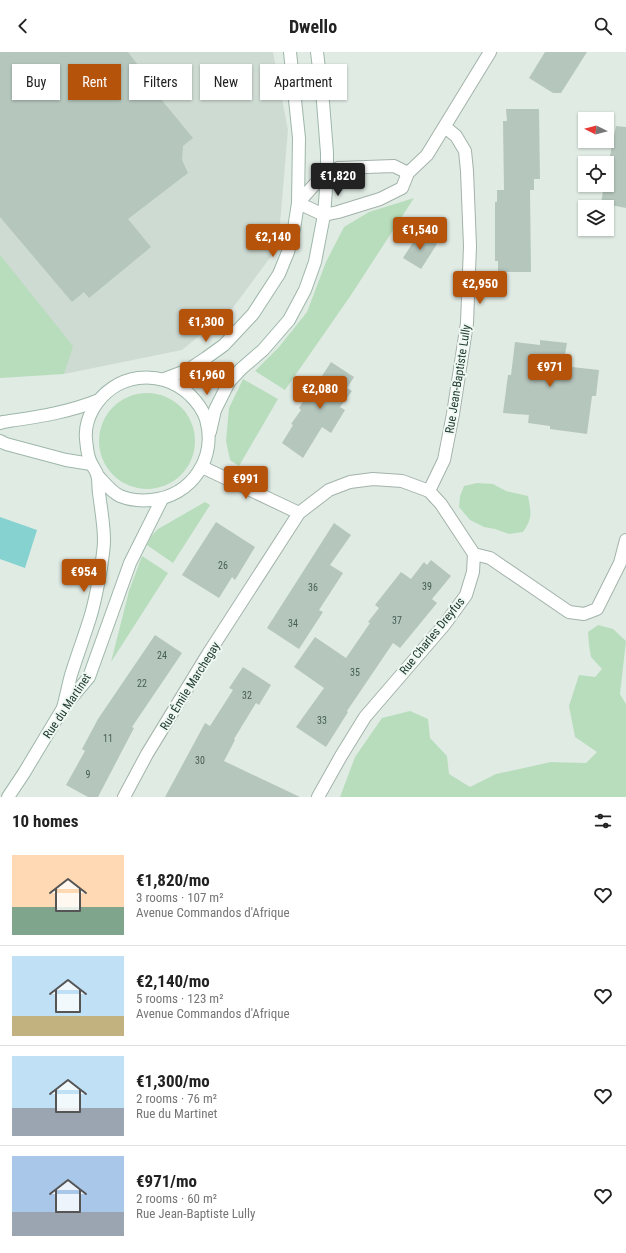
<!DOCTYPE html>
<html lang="en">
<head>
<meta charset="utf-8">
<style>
	:root { --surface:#fff; --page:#f6f6f6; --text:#222; --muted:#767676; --line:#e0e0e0; --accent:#b45309 }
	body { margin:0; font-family:"Roboto Condensed",sans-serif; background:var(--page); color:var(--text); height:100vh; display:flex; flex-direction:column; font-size:15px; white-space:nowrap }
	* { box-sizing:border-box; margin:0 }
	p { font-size:13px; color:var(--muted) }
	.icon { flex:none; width:22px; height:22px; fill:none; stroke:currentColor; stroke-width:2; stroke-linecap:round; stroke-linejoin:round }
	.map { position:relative; height:745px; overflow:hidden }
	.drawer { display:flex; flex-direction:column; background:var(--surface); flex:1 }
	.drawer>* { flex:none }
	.guide { position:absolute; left:12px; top:12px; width:400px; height:36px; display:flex; gap:8px }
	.needle { width:26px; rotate:276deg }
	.fabs { position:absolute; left:578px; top:60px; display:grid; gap:8px }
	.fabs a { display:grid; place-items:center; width:36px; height:36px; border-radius:0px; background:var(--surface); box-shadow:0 1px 3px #0004; font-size:20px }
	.price { position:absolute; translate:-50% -34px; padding:0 9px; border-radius:4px; background:var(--accent); color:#fff; font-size:13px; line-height:26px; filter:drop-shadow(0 1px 2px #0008) }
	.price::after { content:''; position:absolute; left:50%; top:24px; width:12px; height:9px; margin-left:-6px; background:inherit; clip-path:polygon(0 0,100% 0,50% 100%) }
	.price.selected { background:#222; color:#fff }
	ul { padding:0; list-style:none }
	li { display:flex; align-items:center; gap:12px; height:100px; padding:0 12px }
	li+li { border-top:1px solid var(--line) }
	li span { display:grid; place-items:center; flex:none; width:112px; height:80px; border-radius:0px; color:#555 }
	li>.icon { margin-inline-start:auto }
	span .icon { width:48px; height:48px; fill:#fffc; stroke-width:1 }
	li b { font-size:17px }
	h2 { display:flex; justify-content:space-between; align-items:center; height:48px; padding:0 12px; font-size:17px }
	.chip { padding:0 14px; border-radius:0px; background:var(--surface); box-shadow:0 1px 3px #0004; font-size:14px; line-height:36px }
	.chip.selected { background:var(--accent); color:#fff }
	header { display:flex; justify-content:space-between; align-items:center; height:52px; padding:0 12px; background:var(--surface); font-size:18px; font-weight:700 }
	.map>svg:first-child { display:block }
	.built { fill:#cedbd3 }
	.green { fill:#b8ddbc }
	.water { fill:#86d2d1 }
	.building { fill:#b5c6bd }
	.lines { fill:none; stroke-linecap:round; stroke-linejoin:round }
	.street-casing { stroke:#a3b3aa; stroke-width:14 }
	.secondary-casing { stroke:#9eb7aa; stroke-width:14 }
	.street { stroke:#fff; stroke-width:12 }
	.secondary { stroke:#fff; stroke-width:12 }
	.labels { text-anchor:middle; stroke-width:4; stroke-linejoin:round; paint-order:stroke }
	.number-label { font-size:10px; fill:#455e53 }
	.street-label { font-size:12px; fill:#203c30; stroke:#f0f8f3 }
</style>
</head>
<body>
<header><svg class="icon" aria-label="back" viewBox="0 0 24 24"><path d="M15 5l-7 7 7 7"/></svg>Dwello<svg class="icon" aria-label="search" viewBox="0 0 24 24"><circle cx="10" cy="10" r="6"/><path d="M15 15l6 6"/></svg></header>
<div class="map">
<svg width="626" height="745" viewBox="0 0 626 745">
	<rect width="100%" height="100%" fill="#e0ebe4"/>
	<path class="built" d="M 0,0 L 273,0 L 288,78 L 278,195 L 232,257 L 182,298 L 64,322 L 0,245 Z"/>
	<g class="green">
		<path d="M 414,146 L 351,243 L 285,338 L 255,319 L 279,295 L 307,260 L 326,210 L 344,175 L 369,160 Z"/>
		<path d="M 0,203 L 73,294 L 64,322 L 0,326 Z"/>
		<path d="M 243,327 L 278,347 L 239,414 L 230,408 L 226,389 L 229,356 Z"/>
		<circle cx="147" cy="389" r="48"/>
		<path d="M 477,431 L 493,432 L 506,439 L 528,444 C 531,460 533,466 523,480 L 509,482 L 495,477 L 484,475 L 470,468 L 459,455 L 460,444 L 464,434 Z"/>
		<path d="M 205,450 L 210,453 L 173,511 L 147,493 L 152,483 L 158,477 Z"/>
		<path d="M 142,504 L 168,521 L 111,610 L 129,539 Z"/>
		<path d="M 598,573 L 613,577 L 626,589 L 620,642 L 626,652 L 626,745 L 340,745 L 355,705 L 382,666 L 410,659 L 428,667 L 430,686 L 447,704 L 449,722 L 470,735 L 496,722 L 551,710 L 586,711 L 597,700 L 575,685 L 569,654 L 579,623 L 595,625 L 602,617 L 591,605 L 589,593 L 588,580 Z"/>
	</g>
	<path class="water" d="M 0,465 L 37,478 L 25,516 L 0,507 Z"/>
	<g class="building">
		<path d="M 0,0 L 128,0 L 157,38 L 155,40 L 193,86 L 183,94 L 182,108 L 188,121 L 128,167 L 151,195 L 89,246 L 84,240 L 72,250 L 0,165 Z"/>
		<path d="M 545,0 L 587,0 L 561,41 L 553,41 L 529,26 Z"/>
		<path d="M 506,57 L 539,57 L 540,127 L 534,127 L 534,138 L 530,138 L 531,220 L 498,220 L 498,209 L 495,209 L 495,150 L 497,150 L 497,138 L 504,138 L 503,69 L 507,69 Z"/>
		<path d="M 616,74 L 626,75 L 626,156 L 601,151 L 604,133 L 607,133 L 607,119 Z"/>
		<path d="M 419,181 L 437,192 L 421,217 L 403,206 Z"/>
		<path d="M 540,288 L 567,291 L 563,314 L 599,318 L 596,344 L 592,344 L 587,382 L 550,377 L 550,374 L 528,371 L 529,363 L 503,361 L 508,323 L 511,323 L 515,290 L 540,293 Z"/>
		<path d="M 331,310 L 354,325 L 347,336 L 352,339 L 340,355 L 345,358 L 331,381 L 322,375 L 303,406 L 282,391 L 293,373 L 291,372 L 301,358 L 299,356 L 311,337 L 313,338 Z"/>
		<path d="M 216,470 L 255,495 L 235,528 L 232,525 L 219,546 L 182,523 Z"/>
		<path d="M 334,471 L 351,483 L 330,513 L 343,521 L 319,558 L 323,560 L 299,597 L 267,576 Z"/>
		<path d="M 431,508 L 451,524 L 432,547 L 437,551 L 400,596 L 393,591 L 347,659 L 348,660 L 326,695 L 296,675 L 324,636 L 294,615 L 315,585 L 346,606 L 370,571 L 368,570 L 379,556 L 375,553 L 401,520 L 411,527 L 424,510 L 427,513 Z"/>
		<path d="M 155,583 L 182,601 L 132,675 L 134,676 L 98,745 L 88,745 L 66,733 L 85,699 L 82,697 L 98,667 Z"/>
		<path d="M 243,615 L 271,633 L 259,653 L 256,651 L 234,687 L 235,688 L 224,709 L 300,745 L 165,745 L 205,671 L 210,674 L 233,638 L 229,636 Z"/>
	</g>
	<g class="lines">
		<defs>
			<g id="street">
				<path d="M 339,116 L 315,132 L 298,151 L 324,163 L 338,160 L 380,147 L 402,136 L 408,121 L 427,103 L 490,0"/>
				<path d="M 339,116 L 394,114 L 408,121"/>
				<path d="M 202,415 L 299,461"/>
				<path d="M 429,439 L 444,408 L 453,362 L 467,271 L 470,194 L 467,119 L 465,99 L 456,84 L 445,75"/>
				<path d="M 474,502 L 490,506 L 569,560 L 584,562 L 597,557 L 620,511 L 626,488"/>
				<path d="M 124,745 L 147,702 L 208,602 L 299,461 L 329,438 L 350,430 L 373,427 L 402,429 L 429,439 L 441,452 L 474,502 L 473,520 L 466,543 L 445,572 L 365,665 L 341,704 L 318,745"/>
			</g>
			<g id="secondary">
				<path d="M 164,327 L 188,318 L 206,306 L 224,293 L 238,278 L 253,262 L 279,222 L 288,200 L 294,177 L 298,151 L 299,86 L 290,0"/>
				<path d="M 0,371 L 3,370 C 36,365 67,361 99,348"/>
				<path d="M 210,380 L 215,358 L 229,330 L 241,317 L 263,298 L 289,268 L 305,238 L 315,210 L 324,163 L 327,125 L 327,101 L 323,50 L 317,0"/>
				<path d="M 0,389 L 6,392 L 66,408 L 91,412"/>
				<path d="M 63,656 C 66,645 68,634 71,623 C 77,604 84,585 90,566 C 95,550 98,533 101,516 C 102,507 104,498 104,488 C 104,473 101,457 99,441 C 98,435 99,428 97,422 C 96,419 93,415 91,411 C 87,403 87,396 86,387 C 85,377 88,366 93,357 C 114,321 160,315 190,343 C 196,349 203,358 206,367 C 217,406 192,444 151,448 C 141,449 130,448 120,444 C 111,440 104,430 97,423"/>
				<path d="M 8,745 L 24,721 L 63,656 L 89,625 L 130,511 L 162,447"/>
			</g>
		</defs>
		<use href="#street" class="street-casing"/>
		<use href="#secondary" class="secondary-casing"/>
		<use href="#street" class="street"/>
		<use href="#secondary" class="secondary"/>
	</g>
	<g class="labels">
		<g class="number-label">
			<text x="223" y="517">26</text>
			<text x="427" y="538">39</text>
			<text x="313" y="539">36</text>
			<text x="397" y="572">37</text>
			<text x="293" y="575">34</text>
			<text x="162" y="607">24</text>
			<text x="355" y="624">35</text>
			<text x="142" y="635">22</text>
			<text x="247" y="647">32</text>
			<text x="322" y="672">33</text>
			<text x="108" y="690">11</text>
			<text x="200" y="712">30</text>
			<text x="88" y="726">9</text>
		</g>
		<g class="street-label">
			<text transform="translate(458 327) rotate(-81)" y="4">Rue Jean-Baptiste Lully</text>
			<text transform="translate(432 584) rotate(-51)" y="4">Rue Charles Dreyfus</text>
			<text transform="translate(190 634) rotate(-58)" y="4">Rue Émile Marchegay</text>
			<text transform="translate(67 654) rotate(-56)" y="4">Rue du Martinet</text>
		</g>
	</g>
</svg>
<div class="fabs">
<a><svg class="needle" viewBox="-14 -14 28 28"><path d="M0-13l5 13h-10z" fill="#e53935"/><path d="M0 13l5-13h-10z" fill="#767676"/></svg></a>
<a><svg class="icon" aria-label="locate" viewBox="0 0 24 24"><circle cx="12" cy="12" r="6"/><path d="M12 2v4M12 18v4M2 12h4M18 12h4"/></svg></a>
<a><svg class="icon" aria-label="layers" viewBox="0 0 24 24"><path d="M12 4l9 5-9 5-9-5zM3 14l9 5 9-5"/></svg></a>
</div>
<b class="price selected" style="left:338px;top:145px">€1,820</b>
<b class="price" style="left:420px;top:199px">€1,540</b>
<b class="price" style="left:273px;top:206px">€2,140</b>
<b class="price" style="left:480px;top:253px">€2,950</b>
<b class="price" style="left:206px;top:291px">€1,300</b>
<b class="price" style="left:550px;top:336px">€971</b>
<b class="price" style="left:207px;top:344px">€1,960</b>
<b class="price" style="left:320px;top:358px">€2,080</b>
<b class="price" style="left:246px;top:448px">€991</b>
<b class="price" style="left:84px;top:541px">€954</b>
<div class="guide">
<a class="chip">Buy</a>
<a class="chip selected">Rent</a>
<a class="chip">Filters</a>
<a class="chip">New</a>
<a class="chip">Apartment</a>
</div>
</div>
<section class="drawer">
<h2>10 homes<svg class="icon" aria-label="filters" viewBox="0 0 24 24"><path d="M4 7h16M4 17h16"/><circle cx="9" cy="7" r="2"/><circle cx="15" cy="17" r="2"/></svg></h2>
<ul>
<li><span style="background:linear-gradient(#ffd9b3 65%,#7fa58c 0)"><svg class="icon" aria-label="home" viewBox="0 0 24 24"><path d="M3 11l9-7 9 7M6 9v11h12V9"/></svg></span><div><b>€1,820/mo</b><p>3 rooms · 107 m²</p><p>Avenue Commandos d'Afrique</p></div><svg class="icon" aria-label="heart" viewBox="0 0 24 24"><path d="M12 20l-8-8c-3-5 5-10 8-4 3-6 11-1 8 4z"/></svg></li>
<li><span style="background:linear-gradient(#bfe0f5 75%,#c2b280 0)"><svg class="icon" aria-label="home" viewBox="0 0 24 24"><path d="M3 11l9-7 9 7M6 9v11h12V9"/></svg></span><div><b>€2,140/mo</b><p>5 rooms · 123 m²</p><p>Avenue Commandos d'Afrique</p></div><svg class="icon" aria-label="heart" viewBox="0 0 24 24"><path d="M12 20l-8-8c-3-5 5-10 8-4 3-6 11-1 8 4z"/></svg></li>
<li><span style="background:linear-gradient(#bfe0f5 65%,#9aa5b1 0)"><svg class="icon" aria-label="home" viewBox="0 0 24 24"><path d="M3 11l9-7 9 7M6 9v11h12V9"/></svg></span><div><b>€1,300/mo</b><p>2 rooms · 76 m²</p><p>Rue du Martinet</p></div><svg class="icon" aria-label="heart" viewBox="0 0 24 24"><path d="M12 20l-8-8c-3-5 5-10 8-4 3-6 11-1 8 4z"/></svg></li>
<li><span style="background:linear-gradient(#a9c7e8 70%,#9aa5b1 0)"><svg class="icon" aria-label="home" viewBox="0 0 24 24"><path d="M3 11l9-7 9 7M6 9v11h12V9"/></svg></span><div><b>€971/mo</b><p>2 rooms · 60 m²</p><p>Rue Jean-Baptiste Lully</p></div><svg class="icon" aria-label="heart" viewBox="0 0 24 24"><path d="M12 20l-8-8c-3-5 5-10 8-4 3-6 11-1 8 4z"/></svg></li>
</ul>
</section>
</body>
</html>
